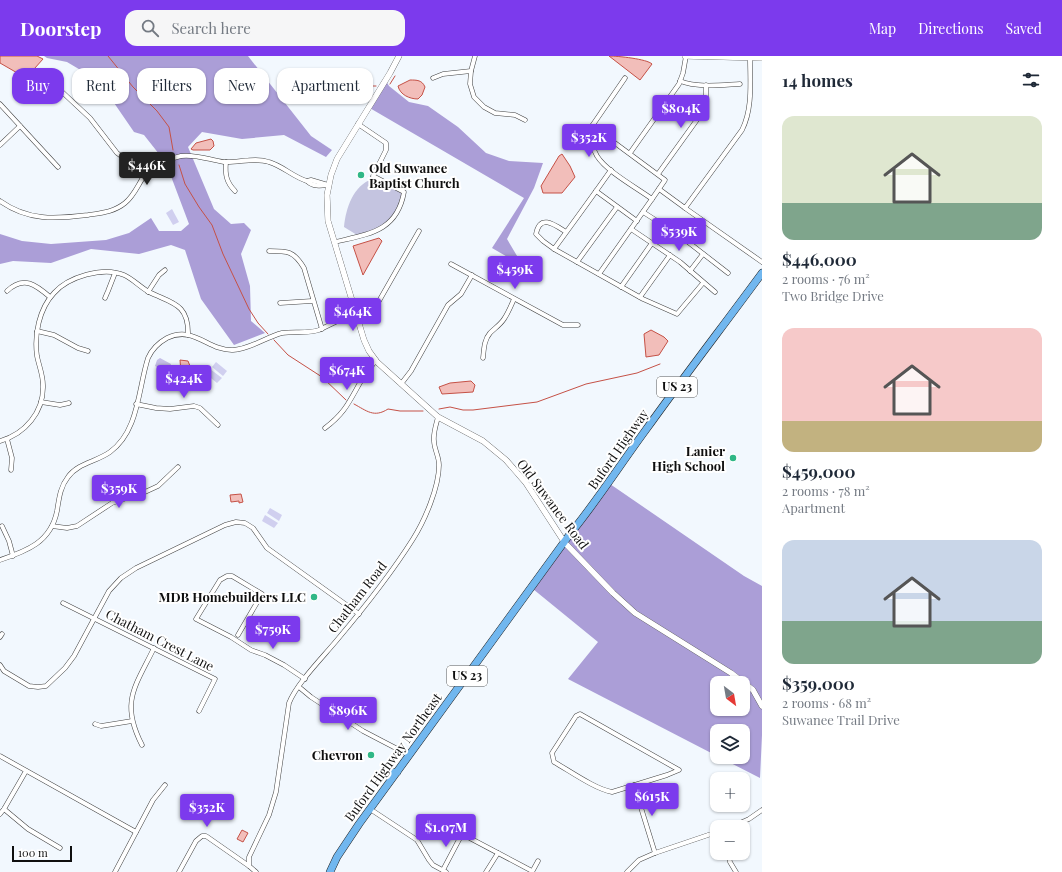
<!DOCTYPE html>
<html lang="en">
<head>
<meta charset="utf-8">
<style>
	:root { --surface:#fff; --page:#f6f6f7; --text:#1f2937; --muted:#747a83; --accent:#7c3aed }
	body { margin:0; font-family:"Playfair Display",serif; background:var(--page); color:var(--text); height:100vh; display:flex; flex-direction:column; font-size:15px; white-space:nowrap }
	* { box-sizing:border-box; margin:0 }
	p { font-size:13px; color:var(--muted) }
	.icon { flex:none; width:22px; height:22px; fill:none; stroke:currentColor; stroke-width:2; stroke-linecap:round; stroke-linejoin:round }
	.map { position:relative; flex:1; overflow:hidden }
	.drawer { display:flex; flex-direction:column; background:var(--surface); width:300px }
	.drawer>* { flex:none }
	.banner { position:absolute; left:12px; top:12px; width:380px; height:36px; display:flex; gap:8px }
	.needle { width:26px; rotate:149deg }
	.buttons { position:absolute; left:710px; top:620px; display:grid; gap:8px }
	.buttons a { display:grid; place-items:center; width:40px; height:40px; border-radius:8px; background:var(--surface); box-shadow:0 1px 3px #0004; font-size:20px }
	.scale { position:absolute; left:12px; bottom:10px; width:60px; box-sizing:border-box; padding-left:4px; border:2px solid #0f0f0f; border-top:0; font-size:11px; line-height:14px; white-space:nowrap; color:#0f0f0f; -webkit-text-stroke:3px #fff; paint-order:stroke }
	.price { position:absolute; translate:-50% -34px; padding:0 9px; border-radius:4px; background:var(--accent); color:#fff; font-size:13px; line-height:26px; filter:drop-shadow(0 1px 2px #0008) }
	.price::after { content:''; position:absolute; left:50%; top:24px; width:12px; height:9px; margin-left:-6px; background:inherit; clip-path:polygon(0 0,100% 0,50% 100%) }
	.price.current { background:#222; color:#fff }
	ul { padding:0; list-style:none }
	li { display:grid; align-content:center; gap:8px; height:212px; padding:0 20px }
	li span { display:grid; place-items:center; height:124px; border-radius:12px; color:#555 }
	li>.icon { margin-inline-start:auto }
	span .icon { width:72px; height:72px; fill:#fffc; stroke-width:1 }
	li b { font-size:17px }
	h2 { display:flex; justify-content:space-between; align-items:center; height:48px; padding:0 20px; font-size:17px }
	.chip { padding:0 14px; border-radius:12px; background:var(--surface); box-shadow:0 1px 3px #0004; font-size:14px; line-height:36px }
	.chip.current { background:var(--accent); color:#fff }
	header { display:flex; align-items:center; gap:24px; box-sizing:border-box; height:56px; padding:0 20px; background:var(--accent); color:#fff }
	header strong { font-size:19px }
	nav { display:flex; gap:22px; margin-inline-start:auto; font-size:14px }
	.search { width:280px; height:36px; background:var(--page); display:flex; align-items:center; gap:10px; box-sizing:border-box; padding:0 14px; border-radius:12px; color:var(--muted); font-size:15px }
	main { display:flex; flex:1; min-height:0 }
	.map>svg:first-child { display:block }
	.green { fill:#c5bee7 }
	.forest { fill:#ab9ed7; fill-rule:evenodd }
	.cemetery { fill:#c4c4e0 }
	.pitch { fill:#d0cfef }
	.water { fill:#f2beba; stroke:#c55146 }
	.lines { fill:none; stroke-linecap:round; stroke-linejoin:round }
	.stream { stroke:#c55146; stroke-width:1 }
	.minor-casing { stroke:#424242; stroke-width:5 }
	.tertiary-casing { stroke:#424242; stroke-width:6 }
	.primary-casing { stroke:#202020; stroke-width:8 }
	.minor { stroke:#fff; stroke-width:4 }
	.tertiary { stroke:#fff; stroke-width:5.5 }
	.primary { stroke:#71b7ef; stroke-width:7 }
	.poi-dot { fill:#30b786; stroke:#fff; stroke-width:1.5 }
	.labels { text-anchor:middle; stroke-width:4; stroke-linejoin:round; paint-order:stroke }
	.shield { fill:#fff; stroke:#575757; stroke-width:1 }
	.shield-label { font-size:12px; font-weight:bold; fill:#0f0f0f }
	.poi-label { font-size:13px; font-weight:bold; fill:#0f0f0f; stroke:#fff; text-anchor:end }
	.street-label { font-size:13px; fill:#0f0f0f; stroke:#fff }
</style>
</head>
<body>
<header>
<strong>Doorstep</strong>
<div class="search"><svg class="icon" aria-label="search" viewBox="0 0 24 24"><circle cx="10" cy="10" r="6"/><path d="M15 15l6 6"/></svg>Search here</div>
<nav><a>Map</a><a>Directions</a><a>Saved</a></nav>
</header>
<main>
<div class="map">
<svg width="762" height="816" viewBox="0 0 762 816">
	<rect width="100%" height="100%" fill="#f2f8fe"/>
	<path class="green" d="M 160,302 L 171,308 L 170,313 L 166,316 L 155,310 L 157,304 Z"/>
	<g class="forest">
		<path d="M 44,0 L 248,0 L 311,80 L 332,94 L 326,101 L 284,79 L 242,83 L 202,76 L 188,91 L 214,153 L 231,168 L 244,167 L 251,174 L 241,198 L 250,230 L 251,265 L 265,277 L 234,289 L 201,243 L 185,194 L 171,189 L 139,198 L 91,193 L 51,207 L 13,205 L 0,208 L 0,178 L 22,185 L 51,188 L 106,184 L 129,177 L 151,162 L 159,175 L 181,175 L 189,168 L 169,115 L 159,98 L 144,79 L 134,76 L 99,25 L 67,6 L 47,2 Z"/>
		<path d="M 385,23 L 389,30 L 409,46 L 428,50 L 458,71 L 486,97 L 509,105 L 543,107 L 534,132 L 507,183 L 523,210 L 492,192 L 524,142 L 368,51 Z"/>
		<path d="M 610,428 L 744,520 L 762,530 L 762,679 L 760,722 L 719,701 L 743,701 L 743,675 L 717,675 L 717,700 L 568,623 L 598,586 L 533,533 ZM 717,627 L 743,627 L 743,653 L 717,653 Z"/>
	</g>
	<path class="cemetery" d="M 372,123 L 372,126 L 382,132 L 385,129 L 402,136 L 401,147 L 389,165 L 380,172 L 357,179 L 344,171 C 346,152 353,130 372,123 Z"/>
	<g class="pitch">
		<path d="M 172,153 L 179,166 L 173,169 L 166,157 Z"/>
		<path d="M 216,306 L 227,315 L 223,320 L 212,311 Z"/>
		<path d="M 210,313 L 222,322 L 217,327 L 206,318 Z"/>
		<path d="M 270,452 L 282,459 L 279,465 L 267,457 Z"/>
		<path d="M 265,459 L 278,467 L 274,472 L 262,465 Z"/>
	</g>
	<g class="water">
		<path d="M 0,0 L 37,0 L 43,3 L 26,22 L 0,7 Z"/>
		<path d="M 609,0 C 618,0 647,3 652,8 L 640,24 Z"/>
		<path d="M 410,24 C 417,24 422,24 425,31 L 422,39 L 418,43 C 410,43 400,39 398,30 Z"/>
		<path d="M 211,83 L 213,85 L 214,90 L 210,94 L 193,94 L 191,93 L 196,87 Z"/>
		<path d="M 562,98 L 570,110 L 575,121 L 562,137 L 543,137 L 541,130 L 559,100 Z"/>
		<path d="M 379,182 L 382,185 L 363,219 L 353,190 Z"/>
		<path d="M 651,274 L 664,281 L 668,285 L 659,299 L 646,301 L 644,278 Z"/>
		<path d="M 180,304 L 188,305 L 190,310 L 188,317 L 181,317 Z"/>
		<path d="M 471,325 L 475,329 L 473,336 L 442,338 L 439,331 L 450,327 Z"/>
		<path d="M 241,438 L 243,446 L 239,447 L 239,445 L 231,446 L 230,439 Z"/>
		<path d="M 242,774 L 248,777 L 243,786 L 237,783 Z"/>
	</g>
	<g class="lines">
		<g class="stream">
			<path d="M 108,0 L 133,31 L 157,55 L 169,71 L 173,94"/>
			<path d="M 390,28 L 395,20"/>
			<path d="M 362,30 L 376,30"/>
			<path d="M 179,109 L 185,128 L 199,151 L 212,169 L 223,198 L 249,253 L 258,267 L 268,278"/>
			<path d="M 274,284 L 288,299 L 322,321 L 346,344"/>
			<path d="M 354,348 C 367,355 374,362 388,353 L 400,355 L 423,355"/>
			<path d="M 439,353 L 450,351 L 463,354 L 473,354 L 537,346 L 586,328 L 637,317 L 660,308"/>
		</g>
		<defs>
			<g id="minor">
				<path d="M 475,0 L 471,15 L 470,28 L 474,41 L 484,51 L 495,57 L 515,59 L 525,64"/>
				<path d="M 433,22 L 443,18 L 471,15"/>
				<path d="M 680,25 C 698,32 721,29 740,28"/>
				<path d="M 60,34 L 90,62 L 117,97 L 146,118"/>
				<path d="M 0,48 L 58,111"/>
				<path d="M 592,70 L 665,124 L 652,143 C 637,132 606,115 597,100 C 591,91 591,80 592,70 Z"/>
				<path d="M 592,70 L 625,22"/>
				<path d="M 0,89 L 20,70"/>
				<path d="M 630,97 L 679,28 L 683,17 L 686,0"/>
				<path d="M 226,106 C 225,118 226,126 235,135"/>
				<path d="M 658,118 L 704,54 L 706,44 L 706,29"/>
				<path d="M 307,125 L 311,124 L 328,129"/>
				<path d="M 659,133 L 685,152 L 742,74 C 753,52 750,26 750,2"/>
				<path d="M 596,135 L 637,165"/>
				<path d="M 0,145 C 28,165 55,163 88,159 C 101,157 114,156 125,147 C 134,140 138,129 144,120 C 152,109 169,103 181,100 C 196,98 210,104 224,106 C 238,107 255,101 269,106 C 283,110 293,121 307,125 C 313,131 320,130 328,129"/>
				<path d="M 685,152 L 762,206"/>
				<path d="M 643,156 L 679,179 L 728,217"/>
				<path d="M 631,173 L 680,206 L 715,236"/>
				<path d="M 566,176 C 555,169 540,157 536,178 L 543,185 L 554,193 C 573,167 592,141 611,114"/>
				<path d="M 335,186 C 368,178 397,176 404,136 L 373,120 L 386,94 L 386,87 L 358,68"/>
				<path d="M 554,193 L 643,243 L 677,258 L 703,227"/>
				<path d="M 269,195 C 288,195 294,195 304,212 L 322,273"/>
				<path d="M 577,206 L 617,151"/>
				<path d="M 451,208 L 563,269 L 578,269"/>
				<path d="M 690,215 L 703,198"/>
				<path d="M 599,218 L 652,143"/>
				<path d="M 621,231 L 652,187"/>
				<path d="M 7,235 C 24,219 36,229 50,241"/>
				<path d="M 148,236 L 159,219 L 165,214"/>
				<path d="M 640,241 L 670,199"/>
				<path d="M 105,242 L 108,235 L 115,217"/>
				<path d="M 280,247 L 312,245"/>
				<path d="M 37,275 L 54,279 L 78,292 L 88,295"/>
				<path d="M 483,302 C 484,293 484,284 490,277 C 495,272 500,269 504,263 C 508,257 511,250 514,243"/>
				<path d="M 401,328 L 411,315 L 448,249 L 461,238 L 472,219"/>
				<path d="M 41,346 L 60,349 L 69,347"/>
				<path d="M 136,348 L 156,352 L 170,353 L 194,350 L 200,352 L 218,369"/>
				<path d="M 325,372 C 345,357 349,346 361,325 C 365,318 371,311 376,304"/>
				<path d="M 7,383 L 12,402 L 11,414"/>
				<path d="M 0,385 C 25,378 44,356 43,329 C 43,319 39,310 37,300 C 34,279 39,253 54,237 C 68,221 103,210 124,219 C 133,223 140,231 149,236 C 171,247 189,247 188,279"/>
				<path d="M 2,470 L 9,485 L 13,500"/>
				<path d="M 52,470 L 67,472 L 77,470 L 112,447 L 145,436 L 158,430 L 178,411"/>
				<path d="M 0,504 C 27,495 51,486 57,455 C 59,443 60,431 68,421 C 78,407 96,406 110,396 C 139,375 138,333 148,302 C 152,293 158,287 167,282 C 194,269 208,295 233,294 C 251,293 266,281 282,277 C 295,275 307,278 319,274 L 379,245 L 419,175"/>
				<path d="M 63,547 L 215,623 L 199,655"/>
				<path d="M 238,579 L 262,538 L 232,520 L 227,520 L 220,524 L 196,563 L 231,581 L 251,594 L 265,599 L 284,609 L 305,623"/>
				<path d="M 0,581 L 2,578"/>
				<path d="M 0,609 L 4,615 L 29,630 L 38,631 L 46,630 L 65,612 L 74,600 L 109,535 L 121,522 L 136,512 L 225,469 L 236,466 L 245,467 L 253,472 L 267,492 L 359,558"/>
				<path d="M 299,631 L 311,641 L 363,675 L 409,699"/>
				<path d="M 580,658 L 679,714 L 667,719 L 612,736 C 595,733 570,715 554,706 L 552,697 L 576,660 Z"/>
				<path d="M 95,668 L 101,670 L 132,665"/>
				<path d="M 142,689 C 120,646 135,631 154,592"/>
				<path d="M 0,700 L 136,776"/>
				<path d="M 634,729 L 655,797"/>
				<path d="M 4,753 L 28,773 L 60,792"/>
				<path d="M 370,753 L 417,784 L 429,804 L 433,809 L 446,816"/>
				<path d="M 0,758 L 4,753 L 26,715"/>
				<path d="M 447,770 L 532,815"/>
				<path d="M 731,771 L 749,763 L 762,754"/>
				<path d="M 728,797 L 730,806 L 736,816"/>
				<path d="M 443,814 L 462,778"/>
				<path d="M 115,816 L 153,744 L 165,729"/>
				<path d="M 179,816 L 196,785 L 202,780 L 206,780 L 249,810"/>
				<path d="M 256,816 L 249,810 L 249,801 L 269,759 L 276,736 L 289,647 C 297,627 323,601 337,584 C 364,552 391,518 413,483 C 425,464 439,431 439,409 C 439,400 434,393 434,385 C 433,377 436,369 438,361"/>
				<path d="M 486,816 L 498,797"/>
				<path d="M 532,816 L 538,805"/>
				<path d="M 627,816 L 639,804 L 655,797 L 717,776"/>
			</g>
			<g id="tertiary">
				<path d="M 399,0 L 390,17 L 337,103 L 331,119 L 327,139 L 328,165 L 364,284 L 369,295 L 377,306 L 438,361 L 483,385 L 506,404 L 526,427 L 565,487 L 613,537 L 635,557 L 731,617 L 753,634 L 762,650"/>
				<path d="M 685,0 L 762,2"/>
			</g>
			<g id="primary">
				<path d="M 379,719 L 397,716"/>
				<path d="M 330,816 L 337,801 L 359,768 L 570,478 C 597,445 620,409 645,375 C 683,322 723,270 762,217"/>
			</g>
		</defs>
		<use href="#minor" class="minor-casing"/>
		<use href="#tertiary" class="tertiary-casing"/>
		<use href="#primary" class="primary-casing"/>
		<use href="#minor" class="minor"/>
		<use href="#tertiary" class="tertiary"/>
		<use href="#primary" class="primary"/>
	</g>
	<g class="poi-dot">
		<circle cx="361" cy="119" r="4"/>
		<circle cx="733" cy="402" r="4"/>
		<circle cx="314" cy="541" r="4"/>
		<circle cx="371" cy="699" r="4"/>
	</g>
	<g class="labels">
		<g class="shield">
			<rect x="657" y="321" width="40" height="20" rx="3"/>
			<rect x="447" y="610" width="40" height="20" rx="3"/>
		</g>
		<g class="shield-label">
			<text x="677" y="335">US 23</text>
			<text x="467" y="624">US 23</text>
		</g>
		<g class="poi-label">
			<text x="369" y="117" text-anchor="start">Old Suwanee<tspan x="369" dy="15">Baptist Church</tspan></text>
			<text x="725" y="400">Lanier<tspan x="725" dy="15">High School</tspan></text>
			<text x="306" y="546">MDB Homebuilders LLC</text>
			<text x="363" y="704">Chevron</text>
		</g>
		<g class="street-label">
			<text transform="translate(618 393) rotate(-55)" y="5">Buford Highway</text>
			<text transform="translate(553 448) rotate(53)" y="5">Old Suwanee Road</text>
			<text transform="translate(357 541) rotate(-52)" y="5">Chatham Road</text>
			<text transform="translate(160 584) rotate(27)" y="5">Chatham Crest Lane</text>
			<text transform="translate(393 701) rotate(-54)" y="5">Buford Highway Northeast</text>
		</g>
	</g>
</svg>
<div class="buttons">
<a><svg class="needle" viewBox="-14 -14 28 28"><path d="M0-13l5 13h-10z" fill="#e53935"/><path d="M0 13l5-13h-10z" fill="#747a83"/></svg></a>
<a><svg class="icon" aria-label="layers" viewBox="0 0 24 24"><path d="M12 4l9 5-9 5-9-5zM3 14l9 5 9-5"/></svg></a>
<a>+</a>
<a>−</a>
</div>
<div class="scale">100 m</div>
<b class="price" style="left:681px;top:73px">$804K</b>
<b class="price" style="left:589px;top:102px">$352K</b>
<b class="price current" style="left:147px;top:130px">$446K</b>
<b class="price" style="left:679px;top:196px">$539K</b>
<b class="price" style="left:515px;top:234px">$459K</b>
<b class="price" style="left:353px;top:276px">$464K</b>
<b class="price" style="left:347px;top:335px">$674K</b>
<b class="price" style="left:184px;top:343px">$424K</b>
<b class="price" style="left:119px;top:453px">$359K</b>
<b class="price" style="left:273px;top:594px">$759K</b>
<b class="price" style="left:348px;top:675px">$896K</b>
<b class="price" style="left:652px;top:761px">$615K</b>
<b class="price" style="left:207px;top:772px">$352K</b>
<b class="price" style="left:446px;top:792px">$1.07M</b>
<div class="banner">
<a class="chip current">Buy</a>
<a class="chip">Rent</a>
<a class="chip">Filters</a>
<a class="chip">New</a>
<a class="chip">Apartment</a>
</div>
</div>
<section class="drawer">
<h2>14 homes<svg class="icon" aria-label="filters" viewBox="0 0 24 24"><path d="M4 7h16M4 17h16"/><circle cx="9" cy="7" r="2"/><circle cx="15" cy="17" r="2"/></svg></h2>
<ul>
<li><span style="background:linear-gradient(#dfe7d0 70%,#7fa58c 0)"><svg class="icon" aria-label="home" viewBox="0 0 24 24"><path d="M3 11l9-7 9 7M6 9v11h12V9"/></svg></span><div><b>$446,000</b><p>2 rooms · 76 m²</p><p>Two Bridge Drive</p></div></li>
<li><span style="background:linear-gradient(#f6c9c9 75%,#c2b280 0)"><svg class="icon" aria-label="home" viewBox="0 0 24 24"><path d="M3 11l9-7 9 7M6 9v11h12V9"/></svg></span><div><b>$459,000</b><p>2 rooms · 78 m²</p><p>Apartment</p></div></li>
<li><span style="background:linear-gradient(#c9d6e8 65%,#7fa58c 0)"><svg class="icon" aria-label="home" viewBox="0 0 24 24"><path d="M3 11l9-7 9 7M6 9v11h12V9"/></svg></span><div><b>$359,000</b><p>2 rooms · 68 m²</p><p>Suwanee Trail Drive</p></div></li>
</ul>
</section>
</main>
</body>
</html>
